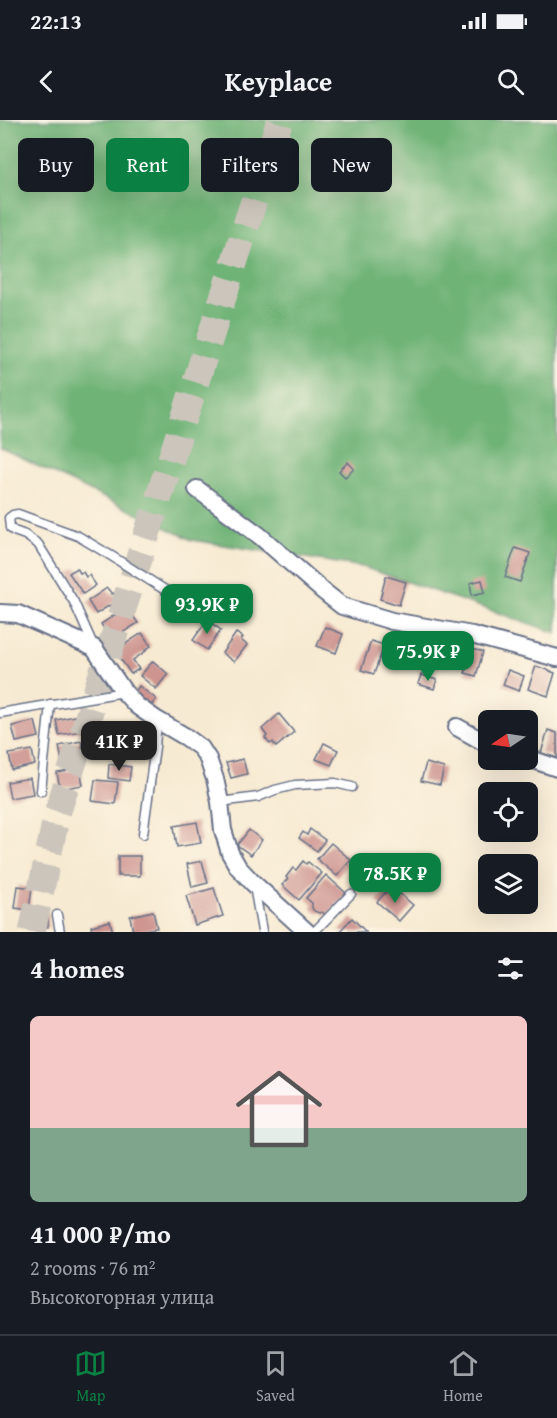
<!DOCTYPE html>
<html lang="en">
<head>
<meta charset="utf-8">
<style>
	:root { --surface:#171b24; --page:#242831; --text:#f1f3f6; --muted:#9ea1a6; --line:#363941; --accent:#0b8043 }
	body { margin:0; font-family:"Gentium Book Plus",serif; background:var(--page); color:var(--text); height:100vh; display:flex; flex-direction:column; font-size:22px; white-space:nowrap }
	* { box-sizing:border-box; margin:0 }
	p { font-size:20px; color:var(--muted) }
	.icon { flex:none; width:33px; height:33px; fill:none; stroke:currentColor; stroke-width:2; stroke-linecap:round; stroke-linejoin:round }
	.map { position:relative; height:812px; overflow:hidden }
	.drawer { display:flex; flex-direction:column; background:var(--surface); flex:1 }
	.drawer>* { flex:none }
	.guide { position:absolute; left:18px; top:18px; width:522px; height:54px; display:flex; gap:12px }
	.needle { width:39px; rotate:257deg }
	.fabs { position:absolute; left:478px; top:590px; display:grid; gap:12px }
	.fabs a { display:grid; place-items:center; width:60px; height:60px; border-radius:9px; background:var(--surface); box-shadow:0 6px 24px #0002; font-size:30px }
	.price { position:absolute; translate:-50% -51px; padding:0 14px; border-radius:12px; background:var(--accent); color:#fff; font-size:20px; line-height:39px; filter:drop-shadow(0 2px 3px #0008) }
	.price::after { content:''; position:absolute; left:50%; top:36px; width:18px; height:14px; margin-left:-9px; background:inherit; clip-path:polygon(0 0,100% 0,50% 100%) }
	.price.active { background:#222; color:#fff }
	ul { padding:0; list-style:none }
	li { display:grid; align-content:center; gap:12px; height:318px; padding:0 30px }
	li+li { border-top:2px solid var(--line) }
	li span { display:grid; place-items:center; height:186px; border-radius:9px; color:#555 }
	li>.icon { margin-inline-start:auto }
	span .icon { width:108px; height:108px; fill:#fffc; stroke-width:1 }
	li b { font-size:26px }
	h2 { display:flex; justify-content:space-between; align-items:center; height:72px; padding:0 30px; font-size:26px }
	.pill { padding:0 21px; border-radius:9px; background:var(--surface); box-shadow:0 6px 24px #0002; font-size:21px; line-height:54px }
	.pill.active { background:var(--accent); color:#fff }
	.status { display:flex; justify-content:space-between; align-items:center; height:42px; padding:0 30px; background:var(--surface); direction:ltr }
	.status svg { height:16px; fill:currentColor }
	header { display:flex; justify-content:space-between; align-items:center; height:78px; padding:0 30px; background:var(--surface); font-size:27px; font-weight:700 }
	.dock { display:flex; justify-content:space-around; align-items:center; height:84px; border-top:2px solid var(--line); background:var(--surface); font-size:16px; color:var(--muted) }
	.dock a { display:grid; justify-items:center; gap:3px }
	.dock .active { color:var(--accent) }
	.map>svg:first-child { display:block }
	.forest { fill:#70b377; stroke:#46716a; stroke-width:1.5 }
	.building { fill:#cd9490 }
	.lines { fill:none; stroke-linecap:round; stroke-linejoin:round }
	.trunk-tunnel { stroke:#cbc5bb; stroke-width:27; stroke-dasharray:27 14; stroke-linecap:butt }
	.service-casing { stroke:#687087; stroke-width:11 }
	.minor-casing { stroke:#687087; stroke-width:20 }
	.service { stroke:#fff; stroke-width:8 }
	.minor { stroke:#fff; stroke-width:16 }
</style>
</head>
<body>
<div class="status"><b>22:13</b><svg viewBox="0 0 49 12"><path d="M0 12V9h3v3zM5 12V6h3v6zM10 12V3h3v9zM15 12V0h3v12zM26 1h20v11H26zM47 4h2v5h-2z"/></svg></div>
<header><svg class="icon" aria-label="back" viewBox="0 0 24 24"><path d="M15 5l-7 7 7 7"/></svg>Keyplace<svg class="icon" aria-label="search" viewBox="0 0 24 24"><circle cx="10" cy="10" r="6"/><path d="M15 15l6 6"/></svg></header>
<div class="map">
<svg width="557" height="812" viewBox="0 0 557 812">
	<rect width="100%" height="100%" fill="#fcf5e5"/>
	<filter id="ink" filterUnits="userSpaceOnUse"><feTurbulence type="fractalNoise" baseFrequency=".0167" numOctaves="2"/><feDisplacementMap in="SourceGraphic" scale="12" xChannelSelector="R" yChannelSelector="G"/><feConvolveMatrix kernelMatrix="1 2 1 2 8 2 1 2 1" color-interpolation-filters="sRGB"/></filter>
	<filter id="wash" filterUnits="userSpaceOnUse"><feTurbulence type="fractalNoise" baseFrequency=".008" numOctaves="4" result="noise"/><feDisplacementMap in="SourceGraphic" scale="24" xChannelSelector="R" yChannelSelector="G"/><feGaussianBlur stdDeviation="1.35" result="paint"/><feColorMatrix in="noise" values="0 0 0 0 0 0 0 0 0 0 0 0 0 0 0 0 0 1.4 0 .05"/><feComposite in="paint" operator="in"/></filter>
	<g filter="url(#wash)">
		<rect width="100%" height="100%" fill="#f7ead2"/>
		<path class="forest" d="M 0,0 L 557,0 L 557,513 L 363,447 L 192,420 L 0,328 Z"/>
		<g id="blocks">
			<g class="building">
				<path d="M 348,342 L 354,349 L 345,357 L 339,351 Z"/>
				<path d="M 515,428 L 530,433 L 520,462 L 505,457 Z"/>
				<path d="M 77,448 L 80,453 L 83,452 L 86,457 L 89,455 L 96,465 L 83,474 L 69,453 Z"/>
				<path d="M 386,456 L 406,462 L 399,485 L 380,479 Z"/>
				<path d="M 482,460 L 485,472 L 472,475 L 470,463 Z"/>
				<path d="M 107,468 L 112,474 L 113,473 L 118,480 L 96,494 L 88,481 Z"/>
				<path d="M 127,487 L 138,503 L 111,520 L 101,504 Z"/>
				<path d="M 207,500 L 221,510 L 207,530 L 193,520 Z"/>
				<path d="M 325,507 L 343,514 L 336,533 L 317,526 Z"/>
				<path d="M 142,513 L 151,526 L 145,530 L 146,531 L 133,540 L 139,549 L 131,554 L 115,531 Z"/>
				<path d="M 236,513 L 243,517 L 241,520 L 247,525 L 234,542 L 222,533 Z"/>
				<path d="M 371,521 L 384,525 L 374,554 L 361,550 Z"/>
				<path d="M 472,529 L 483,532 L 476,556 L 465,553 Z"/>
				<path d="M 153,541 L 168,554 L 156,569 L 140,556 Z"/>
				<path d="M 536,546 L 555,553 L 548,576 L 528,569 Z"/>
				<path d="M 508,550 L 524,556 L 519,571 L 503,565 Z"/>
				<path d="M 421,555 L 437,560 L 434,569 L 418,564 Z"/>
				<path d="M 139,566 L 156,579 L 149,589 L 132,576 Z"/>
				<path d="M 279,594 L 294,612 L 276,627 L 273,622 L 270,624 L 265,618 L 267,616 L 262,609 Z"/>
				<path d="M 79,595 L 82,611 L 59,615 L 56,600 Z"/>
				<path d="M 35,601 L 39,617 L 16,622 L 12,606 Z"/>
				<path d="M 548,610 L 557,613 L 557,638 L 541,633 Z"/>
				<path d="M 81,621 L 85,637 L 62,642 L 59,626 Z"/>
				<path d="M 324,623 L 338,630 L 331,645 L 316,639 Z"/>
				<path d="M 32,630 L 35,645 L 12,650 L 9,634 Z"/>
				<path d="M 243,639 L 247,654 L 231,658 L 226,643 Z"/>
				<path d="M 426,643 L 444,648 L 440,665 L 421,661 Z"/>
				<path d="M 109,644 L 131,647 L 129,661 L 108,658 Z"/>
				<path d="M 80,649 L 83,665 L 60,669 L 57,653 Z"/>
				<path d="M 30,658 L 33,674 L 10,678 L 7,662 Z"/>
				<path d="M 95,660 L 118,662 L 115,684 L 92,681 Z"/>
				<path d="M 197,702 L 201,723 L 177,727 L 174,706 Z"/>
				<path d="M 310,709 L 325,720 L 317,731 L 299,718 L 303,712 L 307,715 Z"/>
				<path d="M 249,710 L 262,720 L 251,735 L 237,725 Z"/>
				<path d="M 331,723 L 351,740 L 337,756 L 317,739 Z"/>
				<rect x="118" y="736" width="22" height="20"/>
				<path d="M 202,741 L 208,763 L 192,767 L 187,744 Z"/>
				<path d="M 303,741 L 306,744 L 308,742 L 322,753 L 299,780 L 282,765 L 288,759 L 286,757 L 293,748 L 296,750 Z"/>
				<path d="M 326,755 L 347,774 L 327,796 L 322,792 L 319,793 L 314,791 L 312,788 L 312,783 L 306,778 Z"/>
				<path d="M 18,766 L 32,768 L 29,790 L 15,788 Z"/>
				<path d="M 391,766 L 413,785 L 399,801 L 377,782 Z"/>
				<path d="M 214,768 L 223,796 L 195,805 L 186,776 Z"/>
				<path d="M 153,791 L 157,808 L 133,812 L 130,796 Z"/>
				<rect x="28" y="793" width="20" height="14"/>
				<path d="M 352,798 L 366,812 L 339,812 Z"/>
				<path d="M 110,801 L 113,812 L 92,812 L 91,806 Z"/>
			</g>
		</g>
	</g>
	<g filter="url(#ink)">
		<use href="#blocks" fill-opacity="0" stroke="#687087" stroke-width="1.5"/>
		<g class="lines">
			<path class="trunk-tunnel" d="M 32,812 L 57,694 L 280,0"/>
			<defs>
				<g id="service">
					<path d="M 94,527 L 74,482 L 38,424 L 25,415 L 14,411 L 10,408 L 9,398 L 13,395 L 18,394 L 78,416 L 113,437 L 187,484"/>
					<path d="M 0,593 L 124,572"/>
					<path d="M 41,671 L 50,584"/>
					<path d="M 220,682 L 258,677 L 275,670 L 295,665 L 335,663 L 352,667"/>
					<path d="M 143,714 L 155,627 L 157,600"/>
					<path d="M 254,766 L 262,811"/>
					<path d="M 57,795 L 60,812"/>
					<path d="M 314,812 L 351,774"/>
				</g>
				<g id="minor">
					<path d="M 197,369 L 260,416 L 323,471 L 342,486 L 392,501 L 472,515 L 557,538"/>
					<path d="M 0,493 L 18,494 L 94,528 L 124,572 L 137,586 L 157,600 L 186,617 L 201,628 L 208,639 L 215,659 L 220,682 L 223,710 L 230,733 L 238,747 L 253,763 L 307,812"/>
					<path d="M 457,607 L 489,625"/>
					<path d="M 528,638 L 557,648"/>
				</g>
			</defs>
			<use href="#service" class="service-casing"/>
			<use href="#minor" class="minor-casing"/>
			<use href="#service" class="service"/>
			<use href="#minor" class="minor"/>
		</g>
	</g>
</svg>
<div class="fabs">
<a><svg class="needle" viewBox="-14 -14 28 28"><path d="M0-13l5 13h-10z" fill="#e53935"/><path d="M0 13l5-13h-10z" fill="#9ea1a6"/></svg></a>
<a><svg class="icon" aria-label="locate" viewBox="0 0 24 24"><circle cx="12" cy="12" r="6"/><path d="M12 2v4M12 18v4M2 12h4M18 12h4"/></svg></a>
<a><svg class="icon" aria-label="layers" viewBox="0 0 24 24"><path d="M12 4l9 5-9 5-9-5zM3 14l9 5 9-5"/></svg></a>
</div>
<b class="price" style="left:207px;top:515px">93.9K ₽</b>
<b class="price" style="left:428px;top:562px">75.9K ₽</b>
<b class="price active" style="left:119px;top:652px">41K ₽</b>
<b class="price" style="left:395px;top:784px">78.5K ₽</b>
<div class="guide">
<a class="pill">Buy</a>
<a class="pill active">Rent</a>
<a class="pill">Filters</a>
<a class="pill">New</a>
</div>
</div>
<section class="drawer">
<h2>4 homes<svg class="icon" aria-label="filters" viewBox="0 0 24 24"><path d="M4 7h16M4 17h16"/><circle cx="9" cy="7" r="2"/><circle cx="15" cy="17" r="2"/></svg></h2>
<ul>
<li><span style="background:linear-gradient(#f6c9c9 60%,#7fa58c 0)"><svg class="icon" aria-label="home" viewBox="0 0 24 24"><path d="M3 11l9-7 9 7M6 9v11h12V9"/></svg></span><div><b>41 000 ₽/mo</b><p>2 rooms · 76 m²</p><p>Высокогорная улица</p></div></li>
</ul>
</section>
<nav class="dock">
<a class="active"><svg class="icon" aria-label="map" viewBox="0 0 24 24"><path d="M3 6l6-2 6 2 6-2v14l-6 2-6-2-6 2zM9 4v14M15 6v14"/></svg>Map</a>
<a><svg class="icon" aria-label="saved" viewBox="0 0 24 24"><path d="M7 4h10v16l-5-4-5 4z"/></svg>Saved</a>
<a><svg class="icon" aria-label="home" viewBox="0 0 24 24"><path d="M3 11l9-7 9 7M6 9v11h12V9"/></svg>Home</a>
</nav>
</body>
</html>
